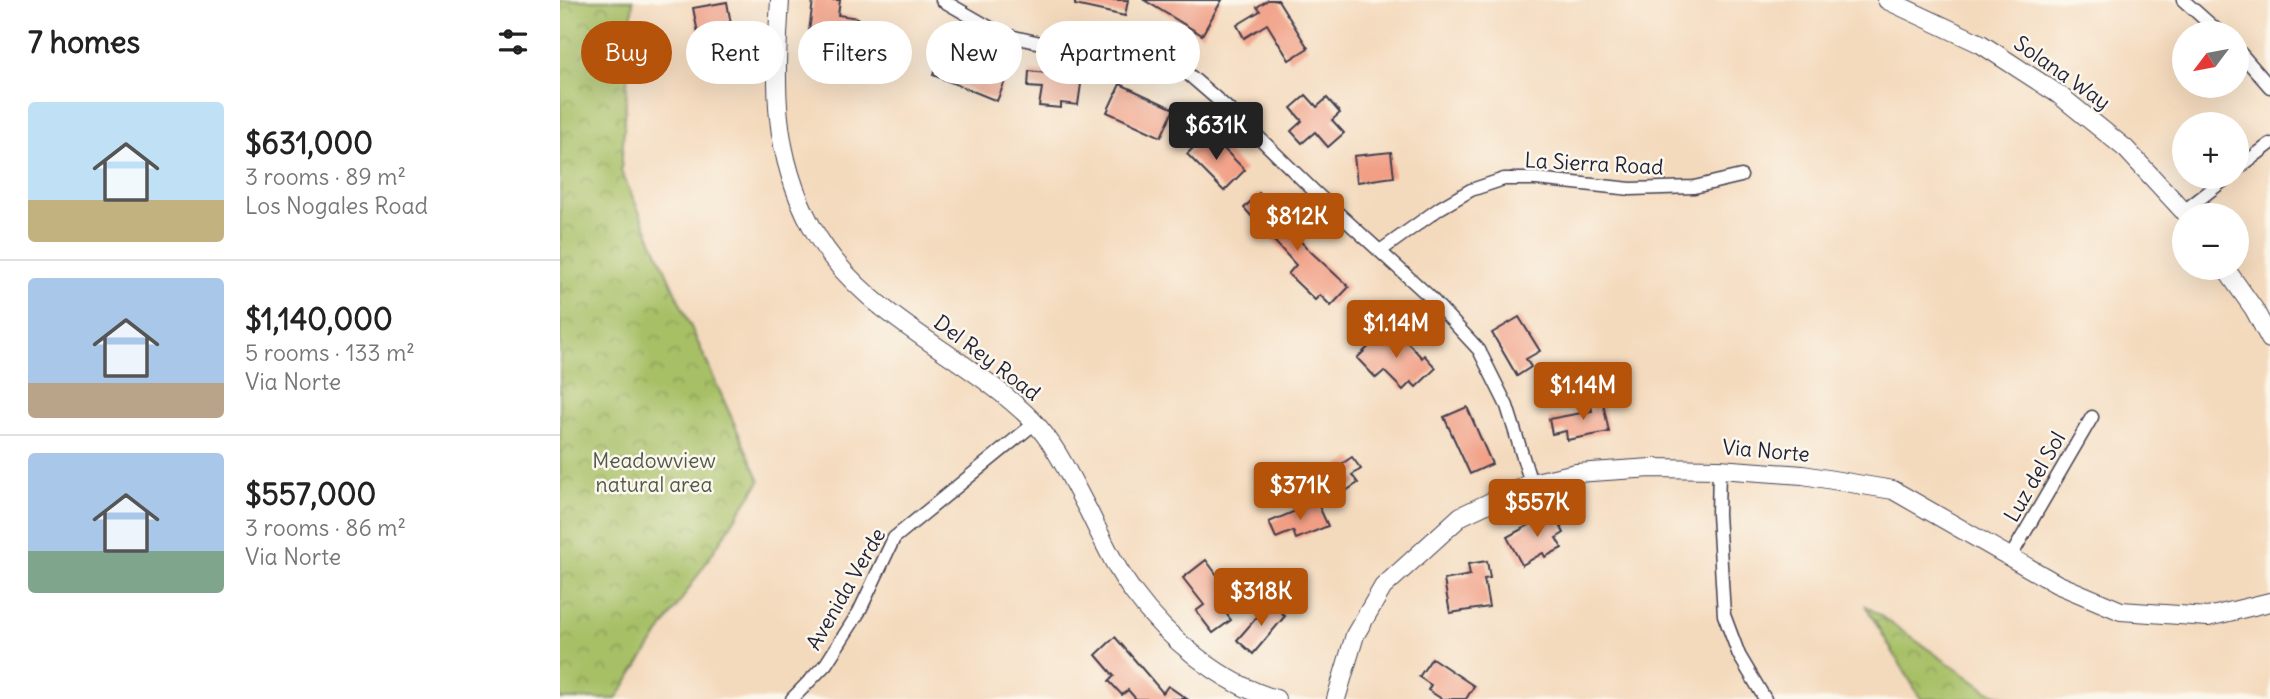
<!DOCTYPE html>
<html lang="en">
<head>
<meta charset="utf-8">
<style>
	:root { --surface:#fff; --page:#f2f2f2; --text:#222; --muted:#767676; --line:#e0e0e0; --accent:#b45309 }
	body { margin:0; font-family:Delius,sans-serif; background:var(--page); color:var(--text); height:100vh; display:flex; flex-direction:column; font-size:26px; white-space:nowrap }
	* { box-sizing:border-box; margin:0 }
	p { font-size:23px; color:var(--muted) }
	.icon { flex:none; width:38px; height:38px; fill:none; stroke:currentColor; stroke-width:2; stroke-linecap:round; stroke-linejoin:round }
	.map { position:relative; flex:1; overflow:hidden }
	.side { display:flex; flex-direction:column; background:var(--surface); width:560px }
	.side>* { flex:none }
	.guide { position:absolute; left:21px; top:21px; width:665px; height:63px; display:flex; gap:14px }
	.needle { width:46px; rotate:238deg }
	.tools { position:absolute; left:1612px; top:21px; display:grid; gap:14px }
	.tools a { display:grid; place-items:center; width:77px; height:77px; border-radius:50%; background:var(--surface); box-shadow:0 7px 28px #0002; font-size:35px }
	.price { position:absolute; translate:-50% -60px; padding:0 16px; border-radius:7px; background:var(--accent); color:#fff; font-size:23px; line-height:46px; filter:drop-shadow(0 2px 4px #0008) }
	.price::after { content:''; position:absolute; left:50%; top:42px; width:21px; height:16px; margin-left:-10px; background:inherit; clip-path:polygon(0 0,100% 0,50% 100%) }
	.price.active { background:#222; color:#fff }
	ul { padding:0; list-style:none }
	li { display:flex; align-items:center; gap:21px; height:175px; padding:0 28px }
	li+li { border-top:2px solid var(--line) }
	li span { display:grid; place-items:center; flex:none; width:196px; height:140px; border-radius:7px; color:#555 }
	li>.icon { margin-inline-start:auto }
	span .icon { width:84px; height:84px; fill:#fffc; stroke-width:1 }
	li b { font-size:30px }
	h2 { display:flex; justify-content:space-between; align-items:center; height:84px; padding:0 28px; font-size:30px }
	.tag { padding:0 24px; border-radius:32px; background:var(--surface); box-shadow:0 7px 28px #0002; font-size:24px; line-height:63px }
	.tag.active { background:var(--accent); color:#fff }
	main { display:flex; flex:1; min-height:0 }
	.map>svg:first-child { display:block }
	.park { fill:url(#park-crowns); stroke:#647150; stroke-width:2 }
	.building { fill:#f19e84 }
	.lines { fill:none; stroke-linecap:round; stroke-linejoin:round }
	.street-casing { stroke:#423e4e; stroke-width:15 }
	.secondary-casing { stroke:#423e4e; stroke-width:20 }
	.street { stroke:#fff; stroke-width:12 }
	.secondary { stroke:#fff; stroke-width:18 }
	.labels { text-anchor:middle; stroke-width:5; stroke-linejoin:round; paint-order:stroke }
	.street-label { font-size:21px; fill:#22223b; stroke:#fbf7ec }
	.park-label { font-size:21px; fill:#51594a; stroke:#fbf7ec }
</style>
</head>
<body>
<main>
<section class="side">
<h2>7 homes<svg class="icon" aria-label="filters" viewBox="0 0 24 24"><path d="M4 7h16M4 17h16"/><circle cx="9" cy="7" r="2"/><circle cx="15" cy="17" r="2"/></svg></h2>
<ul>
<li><span style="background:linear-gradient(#bfe0f5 70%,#c2b280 0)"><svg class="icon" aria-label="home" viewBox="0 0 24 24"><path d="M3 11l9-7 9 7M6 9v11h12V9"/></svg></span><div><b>$631,000</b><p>3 rooms · 89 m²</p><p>Los Nogales Road</p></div></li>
<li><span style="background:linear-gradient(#a9c7e8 75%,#b9a48a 0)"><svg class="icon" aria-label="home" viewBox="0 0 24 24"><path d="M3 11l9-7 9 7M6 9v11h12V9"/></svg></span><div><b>$1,140,000</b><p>5 rooms · 133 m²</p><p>Via Norte</p></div></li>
<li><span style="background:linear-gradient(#a9c7e8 70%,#7fa58c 0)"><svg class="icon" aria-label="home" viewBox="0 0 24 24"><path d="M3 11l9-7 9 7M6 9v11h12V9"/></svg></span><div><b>$557,000</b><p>3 rooms · 86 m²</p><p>Via Norte</p></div></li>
</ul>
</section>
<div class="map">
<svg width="1710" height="699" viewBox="0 0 1710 699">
	<defs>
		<pattern id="park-crowns" width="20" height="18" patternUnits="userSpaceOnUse" patternTransform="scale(1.75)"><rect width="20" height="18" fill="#a7c066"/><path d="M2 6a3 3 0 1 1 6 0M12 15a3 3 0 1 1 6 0" fill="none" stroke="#889c55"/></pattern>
	</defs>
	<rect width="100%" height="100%" fill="#fbf7ec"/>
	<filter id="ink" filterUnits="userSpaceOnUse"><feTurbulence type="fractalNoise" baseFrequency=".0143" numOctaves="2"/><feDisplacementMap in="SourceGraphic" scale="14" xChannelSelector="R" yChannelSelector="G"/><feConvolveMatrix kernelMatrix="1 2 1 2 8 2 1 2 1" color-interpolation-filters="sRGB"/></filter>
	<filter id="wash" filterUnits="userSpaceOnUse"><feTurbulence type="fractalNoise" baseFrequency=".00686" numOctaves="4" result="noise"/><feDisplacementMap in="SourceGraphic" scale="28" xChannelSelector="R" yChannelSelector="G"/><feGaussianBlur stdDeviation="1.57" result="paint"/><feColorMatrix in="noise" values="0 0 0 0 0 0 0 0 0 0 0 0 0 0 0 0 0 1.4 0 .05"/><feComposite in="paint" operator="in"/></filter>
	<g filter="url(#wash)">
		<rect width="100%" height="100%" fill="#f4dabd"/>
		<g class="park">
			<path d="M 0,0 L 73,0 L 61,171 L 200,481 L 56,699 L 0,699 Z"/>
			<path d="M 1305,605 L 1428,691 L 1451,699 L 1361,699 Z"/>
		</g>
		<g id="blocks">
			<g class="building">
				<path d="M 253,0 L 280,0 L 278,15 L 298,18 L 295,38 L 249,32 Z"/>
				<path d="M 515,0 L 568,0 L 565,16 L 515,5 Z"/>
				<path d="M 584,0 L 662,0 L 642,35 Z"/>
				<path d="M 708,0 L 718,0 L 748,48 L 729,60 L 707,24 L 684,38 L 677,25 L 700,11 L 697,7 Z"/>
				<path d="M 167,2 L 171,24 L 161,26 L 164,43 L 141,48 L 133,8 Z"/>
				<path d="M 386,42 L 428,59 L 423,72 L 445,81 L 437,101 L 373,75 Z"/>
				<path d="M 469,71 L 522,77 L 518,105 L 501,103 L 501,108 L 479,106 L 482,88 L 468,87 Z"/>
				<path d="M 560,84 L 614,109 L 601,137 L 547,112 Z"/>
				<path d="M 746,95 L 757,107 L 767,98 L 780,113 L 772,120 L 784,133 L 768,147 L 755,132 L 742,143 L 731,131 L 742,121 L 731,108 Z"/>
				<path d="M 648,133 L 685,170 L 664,191 L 627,154 Z"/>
				<path d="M 831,152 L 834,177 L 797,182 L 794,156 Z"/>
				<path d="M 699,193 L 707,202 L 710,199 L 732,223 L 727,227 L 750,251 L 789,287 L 771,306 L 760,295 L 755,300 L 728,274 L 736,265 L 684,208 Z"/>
				<path d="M 959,317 L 980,351 L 966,359 L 971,367 L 957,376 L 932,333 Z"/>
				<path d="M 831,325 L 862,358 L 864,355 L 876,368 L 856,387 L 851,382 L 843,390 L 824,371 L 816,378 L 797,358 Z"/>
				<path d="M 1042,398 L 1049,432 L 1007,440 L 1006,431 L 992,434 L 989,419 L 1032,411 L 1030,400 Z"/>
				<path d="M 907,407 L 932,464 L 910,474 L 884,417 Z"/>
				<path d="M 792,457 L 801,469 L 792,475 L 798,483 L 775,498 L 761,478 Z"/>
				<path d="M 757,502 L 768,526 L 736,539 L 733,531 L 716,538 L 709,522 Z"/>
				<path d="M 993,512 L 1004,533 L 996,538 L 1002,548 L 985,557 L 983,553 L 962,565 L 947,537 Z"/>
				<path d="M 646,560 L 660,579 L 671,570 L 689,594 L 665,612 L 671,620 L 653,633 L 636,611 L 644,605 L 623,578 Z"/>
				<path d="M 927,561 L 930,578 L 924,579 L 929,607 L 890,613 L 884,580 L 910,575 L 908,564 Z"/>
				<path d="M 710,602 L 725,616 L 693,654 L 677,640 Z"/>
				<path d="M 555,637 L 603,693 L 608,686 L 627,699 L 576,699 L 568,690 L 562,695 L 549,681 L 554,676 L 536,655 Z"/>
				<path d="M 872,658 L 914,686 L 906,699 L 882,699 L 868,690 L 871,685 L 859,677 Z"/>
			</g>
		</g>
	</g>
	<g filter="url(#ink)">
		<use href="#blocks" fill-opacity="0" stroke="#423e4e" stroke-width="2"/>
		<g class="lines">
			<defs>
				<g id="street">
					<path d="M 382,0 L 441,34 L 485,44 L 538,44 L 580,51 L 620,67 L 680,119 L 756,193 L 869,296 L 919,350 L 947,406 L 971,483"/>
					<path d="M 1623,0 L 1660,33"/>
					<path d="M 1676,48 L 1710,87"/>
					<path d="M 1676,170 L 1710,144"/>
					<path d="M 1624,211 L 1668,177"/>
					<path d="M 820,251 L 880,208 L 911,190 L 944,179 L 976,179 L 1071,189 L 1134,187 L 1181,176"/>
					<path d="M 1159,469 L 1158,514 L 1164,615 L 1179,655 L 1205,699"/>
					<path d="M 1451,556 L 1532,417"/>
					<path d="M 232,699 L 266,664 L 299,612 L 334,538 L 475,423"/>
				</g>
				<g id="secondary">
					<path d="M 220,0 C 215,82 211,151 252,227 C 301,317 403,351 472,420 C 496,444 512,481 528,510 C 542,538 555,568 574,593 C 607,638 662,684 716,699"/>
					<path d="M 1327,0 L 1421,44 L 1498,94 L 1566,149 L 1627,215"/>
					<path d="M 1665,268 L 1694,309 L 1710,339"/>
					<path d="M 776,699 L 795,635 L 823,587 L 901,516 L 971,483 L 1016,473 L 1092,468 L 1159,469 L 1243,475 L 1333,490 L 1497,584 L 1561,611 L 1648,617 L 1710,602"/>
				</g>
			</defs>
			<use href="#street" class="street-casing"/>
			<use href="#secondary" class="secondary-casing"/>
			<use href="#street" class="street"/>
			<use href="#secondary" class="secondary"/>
		</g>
	</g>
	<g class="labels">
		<g class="street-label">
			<text transform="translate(1502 73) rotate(35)" y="7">Solana Way</text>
			<text transform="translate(1034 164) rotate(3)" y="7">La Sierra Road</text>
			<text transform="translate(427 358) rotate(37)" y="7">Del Rey Road</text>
			<text transform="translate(1206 451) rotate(5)" y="7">Via Norte</text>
			<text transform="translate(1475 477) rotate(-60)" y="7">Luz del Sol</text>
			<text transform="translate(286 589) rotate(-60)" y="7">Avenida Verde</text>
		</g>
		<g class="park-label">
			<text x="94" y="468">Meadowview<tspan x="94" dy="24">natural area</tspan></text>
		</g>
	</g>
</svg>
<div class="tools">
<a><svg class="needle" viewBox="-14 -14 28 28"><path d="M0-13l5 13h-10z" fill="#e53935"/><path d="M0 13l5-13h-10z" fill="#767676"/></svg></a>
<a>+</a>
<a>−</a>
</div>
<b class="price active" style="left:656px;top:162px">$631K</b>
<b class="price" style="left:737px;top:253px">$812K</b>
<b class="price" style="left:836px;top:360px">$1.14M</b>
<b class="price" style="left:1023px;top:422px">$1.14M</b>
<b class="price" style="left:740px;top:522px">$371K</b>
<b class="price" style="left:977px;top:539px">$557K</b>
<b class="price" style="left:701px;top:628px">$318K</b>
<div class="guide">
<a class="tag active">Buy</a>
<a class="tag">Rent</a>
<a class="tag">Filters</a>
<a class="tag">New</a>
<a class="tag">Apartment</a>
</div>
</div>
</main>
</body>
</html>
